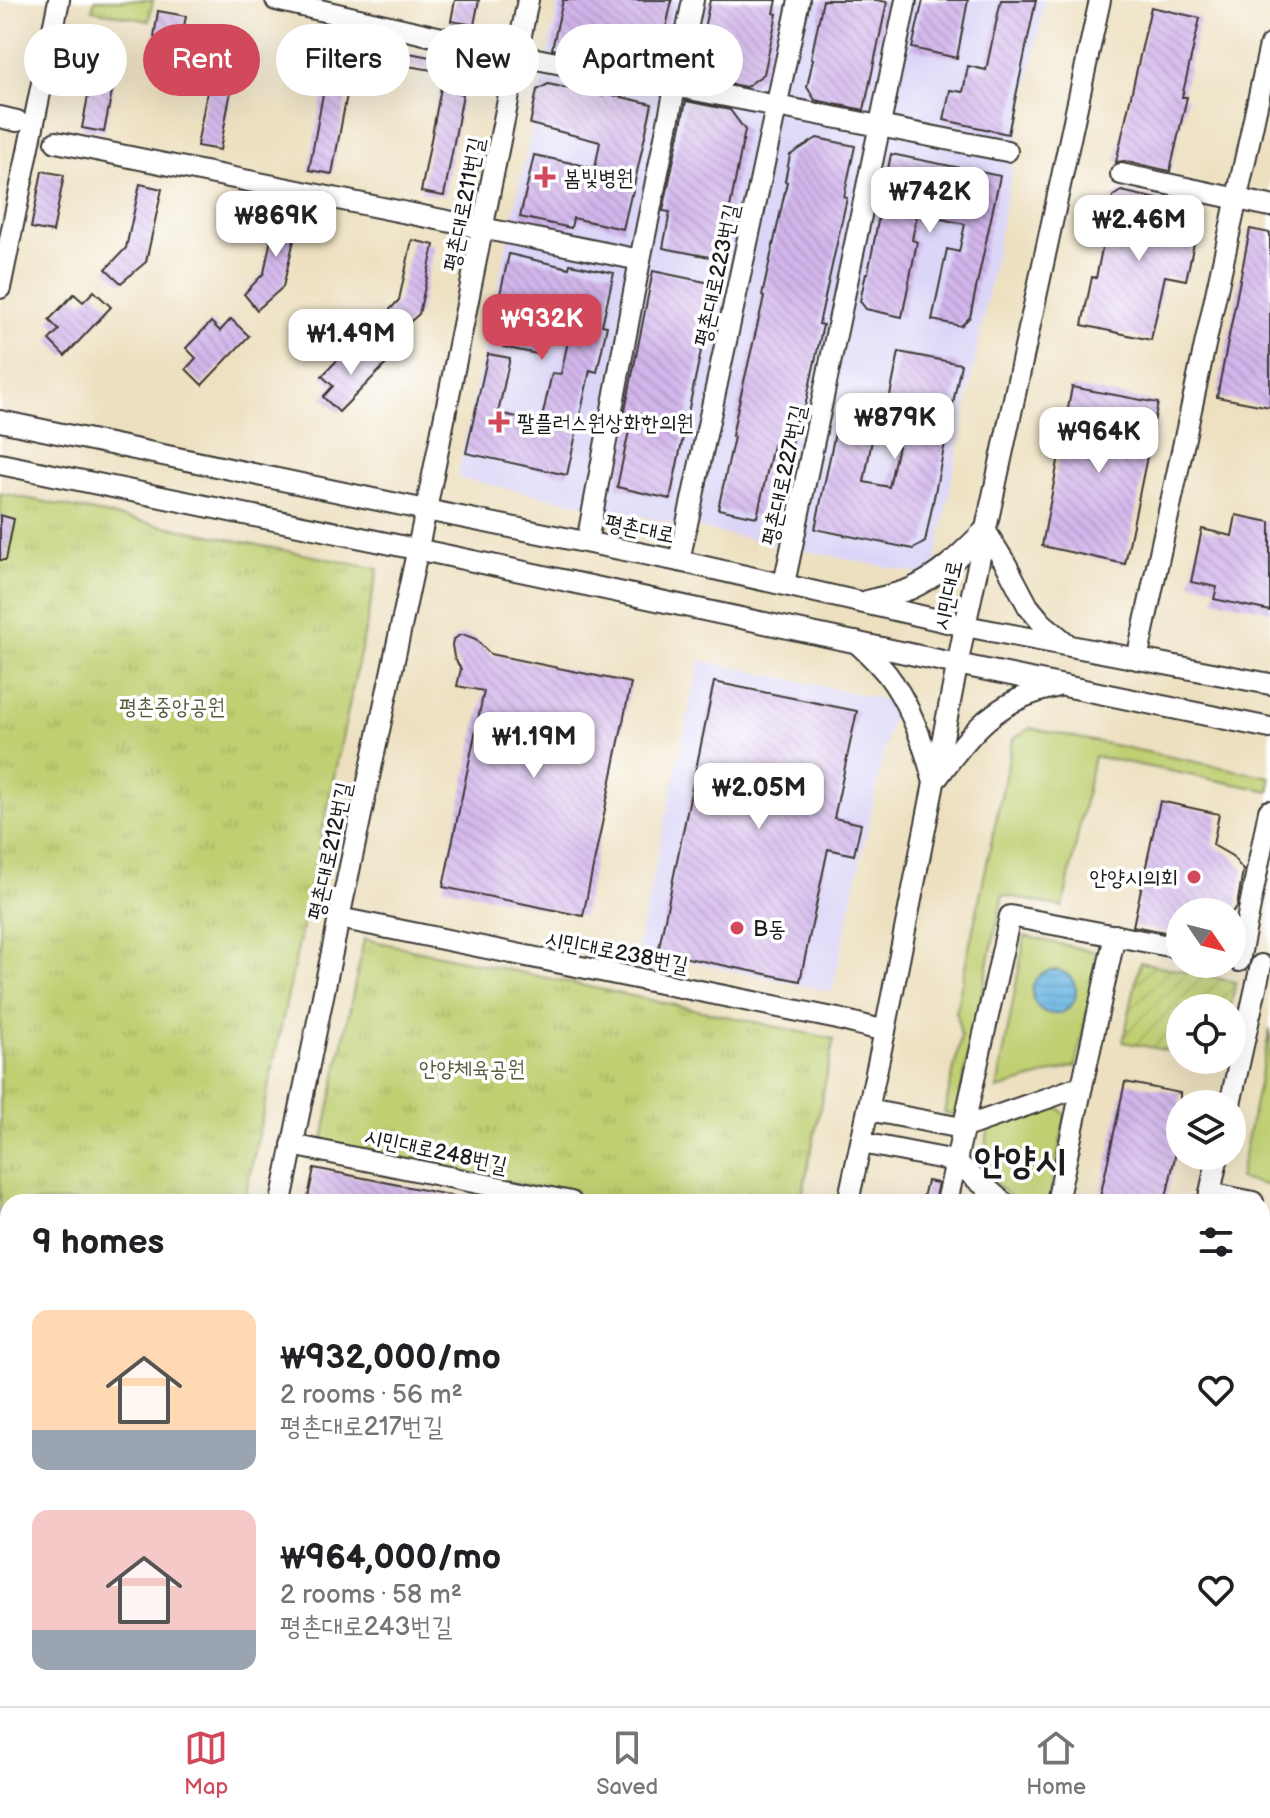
<!DOCTYPE html>
<html lang="en">
<head>
<meta charset="utf-8">
<style>
	:root { --surface:#fff; --page:#f2f2f2; --text:#202124; --muted:#757577; --line:#e0e0e0; --accent:#d1495b }
	body { margin:0; font-family:"Balsamiq Sans","Poor Story",sans-serif; background:var(--page); color:var(--text); height:100vh; display:flex; flex-direction:column; font-size:30px; white-space:nowrap }
	* { box-sizing:border-box; margin:0 }
	p { font-size:26px; color:var(--muted) }
	.icon { flex:none; width:44px; height:44px; fill:none; stroke:currentColor; stroke-width:2; stroke-linecap:round; stroke-linejoin:round }
	.map { position:relative; flex:1; overflow:hidden }
	.details { position:absolute; left:0px; top:1194px; width:1270px; height:512px; display:flex; flex-direction:column; background:var(--surface); border-radius:24px 24px 0 0; box-shadow:0 8px 32px #0002 }
	.details>* { flex:none }
	.banner { position:absolute; left:24px; top:24px; width:800px; height:72px; display:flex; gap:16px }
	.needle { width:52px; rotate:125deg }
	.fabs { position:absolute; left:1166px; top:898px; display:grid; gap:16px }
	.fabs a { display:grid; place-items:center; width:80px; height:80px; border-radius:50%; background:var(--surface); box-shadow:0 8px 32px #0002; font-size:40px }
	.price { position:absolute; translate:-50% -68px; padding:0 18px; border-radius:16px; background:#fff; color:#222; font-size:26px; line-height:52px; filter:drop-shadow(0 2px 4px #0008) }
	.price::after { content:''; position:absolute; left:50%; top:48px; width:24px; height:18px; margin-left:-12px; background:inherit; clip-path:polygon(0 0,100% 0,50% 100%) }
	.price.on { background:var(--accent); color:#fff }
	ul { padding:0; list-style:none }
	li { display:flex; align-items:center; gap:24px; height:200px; padding:0 32px }
	li span { display:grid; place-items:center; flex:none; width:224px; height:160px; border-radius:16px; color:#555 }
	li>.icon { margin-inline-start:auto }
	span .icon { width:96px; height:96px; fill:#fffc; stroke-width:1 }
	li b { font-size:34px }
	h2 { display:flex; justify-content:space-between; align-items:center; height:96px; padding:0 32px; font-size:34px }
	.pill { padding:0 28px; border-radius:36px; background:var(--surface); box-shadow:0 8px 32px #0002; font-size:28px; line-height:72px }
	.pill.on { background:var(--accent); color:#fff }
	.dock { display:flex; justify-content:space-around; align-items:center; height:112px; border-top:2px solid var(--line); background:var(--surface); font-size:22px; color:var(--muted) }
	.dock a { display:grid; justify-items:center; gap:4px }
	.dock .on { color:var(--accent) }
	.map>svg:first-child { display:block }
	.built { fill:#dbd6f7 }
	.grass { fill:#bfcf71; stroke:#6e7646; stroke-width:2 }
	.park { fill:url(#park-tufts); stroke:#6e7646; stroke-width:2 }
	.garden { fill:url(#garden-furrows); stroke:#6e7646; stroke-width:2 }
	.water { fill:url(#water-rules); stroke:#41687e; stroke-width:2 }
	.building { fill:url(#building-back-hatch) }
	.lines { fill:none; stroke-linecap:round; stroke-linejoin:round }
	.minor-casing { stroke:#3b3935; stroke-width:24 }
	.minor { stroke:#fff; stroke-width:20 }
	.poi-dot { fill:#d1495b; stroke:#fff; stroke-width:3 }
	.labels { text-anchor:middle; stroke-width:7; stroke-linejoin:round; paint-order:stroke }
	.poi-label { font-size:22px; fill:#1c1c1c; stroke:#fff; text-anchor:start }
	.street-label { font-size:22px; fill:#1c1c1c; stroke:#fff }
	.park-label { font-size:22px; fill:#555b3a; stroke:#fff }
	.town-label { font-size:38px; font-weight:bold; fill:#1c1c1c; stroke:#fff }
</style>
</head>
<body>
<div class="map">
<svg width="1270" height="1706" viewBox="0 0 1270 1706">
	<defs>
		<pattern id="park-tufts" width="24" height="20" patternUnits="userSpaceOnUse" patternTransform="scale(2)"><rect width="24" height="20" fill="#bfcf71"/><path d="M3 7l-1-3M5 7V3M7 7l1-3M15 17l-1-3M17 17v-4M19 17l1-3" fill="none" stroke="#a4b161"/></pattern>
		<pattern id="garden-furrows" width="10" height="10" patternUnits="userSpaceOnUse" patternTransform="scale(2)"><rect width="10" height="10" fill="#bfcf71"/><path d="M-1 1l2-2M0 10L10 0M9 11l2-2" fill="none" stroke="#a4b161"/></pattern>
		<pattern id="water-rules" width="6" height="5" patternUnits="userSpaceOnUse" patternTransform="scale(2)"><rect width="6" height="5" fill="#66b3e0"/><path d="M0 2.5h6" fill="none" stroke="#5899c0"/></pattern>
		<pattern id="building-back-hatch" width="6" height="6" patternUnits="userSpaceOnUse" patternTransform="scale(2)"><rect width="6" height="6" fill="#d2b5eb"/><path d="M-1 5l2 2M0 0l6 6M5-1l2 2" fill="none" stroke="#b49bc9"/></pattern>
	</defs>
	<rect width="100%" height="100%" fill="#fff"/>
	<filter id="ink" filterUnits="userSpaceOnUse"><feTurbulence type="fractalNoise" baseFrequency=".0125" numOctaves="2"/><feDisplacementMap in="SourceGraphic" scale="16" xChannelSelector="R" yChannelSelector="G"/><feConvolveMatrix kernelMatrix="1 2 1 2 8 2 1 2 1" color-interpolation-filters="sRGB"/></filter>
	<filter id="wash" filterUnits="userSpaceOnUse"><feTurbulence type="fractalNoise" baseFrequency=".006" numOctaves="4" result="noise"/><feDisplacementMap in="SourceGraphic" scale="32" xChannelSelector="R" yChannelSelector="G"/><feGaussianBlur stdDeviation="1.8" result="paint"/><feColorMatrix in="noise" values="0 0 0 0 0 0 0 0 0 0 0 0 0 0 0 0 0 1.4 0 .05"/><feComposite in="paint" operator="in"/></filter>
	<g filter="url(#wash)">
		<rect width="100%" height="100%" fill="#ede0c0"/>
		<g class="built">
			<path d="M 559,0 L 1045,0 L 933,577 L 457,478 Z"/>
			<path d="M 700,660 L 895,702 L 832,992 L 637,950 Z"/>
			<path d="M 0,1513 L 8,1514 L 8,1698 L 141,1698 L 139,1706 L 0,1706 Z"/>
			<path d="M 206,1698 L 692,1698 L 691,1706 L 205,1706 Z"/>
		</g>
		<g class="grass">
			<path d="M 1030,728 L 1270,777 L 1270,791 L 1094,756 L 1063,907 L 1003,895 L 956,1115 L 944,1113 L 961,1037 L 956,1010 L 1013,739 Z"/>
			<path d="M 1025,936 L 1099,953 L 1076,1066 L 997,1089 Z"/>
			<path d="M 1270,1029 L 1270,1186 L 1239,1179 Z"/>
			<path d="M 1056,1105 L 1066,1115 L 1049,1202 L 1016,1202 L 981,1170 L 989,1126 Z"/>
		</g>
		<g class="park">
			<path d="M 95,0 L 153,0 L 149,21 L 92,10 Z"/>
			<path d="M 0,493 L 378,569 L 244,1202 L 8,1202 L 8,1427 L 0,1425 Z"/>
			<path d="M 364,939 L 834,1039 L 801,1202 L 604,1202 L 322,1144 Z"/>
		</g>
		<path class="garden" d="M 1140,962 L 1236,982 L 1230,1008 L 1180,1008 L 1180,1053 L 1123,1042 Z"/>
		<circle class="water" cx="1054" cy="992" r="22"/>
		<g id="blocks">
			<g class="building">
				<path d="M 455,0 L 479,0 L 474,25 L 451,21 Z"/>
				<path d="M 563,0 L 672,0 L 657,69 L 552,49 Z"/>
				<path d="M 710,0 L 777,0 L 774,13 L 777,14 L 764,74 L 746,87 L 694,77 Z"/>
				<path d="M 823,0 L 876,0 L 887,2 L 864,110 L 815,100 L 807,87 L 813,59 L 811,58 Z"/>
				<path d="M 923,0 L 968,0 L 957,58 L 912,48 Z"/>
				<path d="M 1001,0 L 1036,0 L 1008,134 L 944,120 L 950,90 L 963,92 L 968,66 L 986,70 Z"/>
				<path d="M 1151,7 L 1200,18 L 1182,97 L 1187,97 L 1170,171 L 1124,161 L 1116,162 Z"/>
				<path d="M 158,11 L 186,16 L 181,42 L 154,37 Z"/>
				<path d="M 342,40 L 461,63 L 456,92 L 463,94 L 444,196 L 421,192 L 444,72 L 354,57 L 332,174 L 309,170 L 328,67 L 337,69 Z"/>
				<path d="M 98,42 L 121,46 L 104,132 L 82,128 Z"/>
				<path d="M 216,43 L 239,47 L 220,150 L 197,146 Z"/>
				<path d="M 548,84 L 603,96 L 604,93 L 652,104 L 632,195 L 631,195 L 623,229 L 573,218 L 571,228 L 520,217 L 534,155 L 595,168 L 600,142 L 530,124 L 537,90 Z"/>
				<path d="M 686,101 L 730,110 L 745,130 L 720,259 L 663,248 L 670,212 L 663,211 Z"/>
				<path d="M 817,138 L 855,146 L 844,197 L 847,198 L 819,324 L 823,325 L 802,420 L 796,419 L 790,449 L 773,445 L 757,517 L 718,509 L 734,437 L 732,436 L 738,407 L 764,297 L 762,296 L 787,182 L 785,181 L 790,155 Z"/>
				<path d="M 891,154 L 1000,176 L 970,317 L 961,326 L 932,320 L 947,249 L 959,252 L 965,224 L 917,214 L 912,240 L 917,242 L 902,317 L 866,309 L 860,301 L 866,273 L 868,273 Z"/>
				<path d="M 42,171 L 64,175 L 53,232 L 31,228 Z"/>
				<path d="M 140,184 L 162,189 L 146,262 L 121,283 L 106,269 L 126,248 Z"/>
				<path d="M 1121,191 L 1180,204 L 1179,211 L 1200,216 L 1186,280 L 1165,276 L 1151,340 L 1082,325 L 1092,277 L 1096,278 L 1113,196 Z"/>
				<path d="M 277,209 L 300,214 L 283,287 L 257,310 L 244,294 L 264,273 Z"/>
				<path d="M 1250,229 L 1270,233 L 1270,407 L 1217,397 Z"/>
				<path d="M 412,240 L 434,245 L 419,314 L 393,337 L 379,321 L 399,300 Z"/>
				<path d="M 509,254 L 569,268 L 570,264 L 614,273 L 602,325 L 607,326 L 597,372 L 590,370 L 567,475 L 466,453 L 488,354 L 510,358 L 498,413 L 541,422 L 552,373 L 561,374 L 574,313 L 547,308 L 537,354 L 503,347 L 506,333 L 492,330 Z"/>
				<path d="M 653,271 L 715,284 L 670,499 L 617,487 L 632,417 L 624,416 Z"/>
				<path d="M 94,291 L 111,307 L 65,356 L 49,340 L 59,330 L 49,320 L 74,294 L 83,302 Z"/>
				<path d="M 231,319 L 249,336 L 202,385 L 186,369 L 196,358 L 186,348 L 211,322 L 220,331 Z"/>
				<path d="M 368,347 L 386,364 L 339,412 L 323,397 L 333,386 L 322,376 L 347,350 L 357,359 Z"/>
				<path d="M 899,352 L 961,364 L 925,542 L 913,549 L 815,529 L 835,433 L 872,440 L 864,482 L 889,487 L 901,432 L 883,429 Z"/>
				<path d="M 1072,387 L 1158,403 L 1125,564 L 1042,546 Z"/>
				<path d="M 0,515 L 14,519 L 6,560 L 0,560 Z"/>
				<path d="M 1236,515 L 1270,522 L 1270,611 L 1214,599 L 1217,587 L 1191,582 L 1202,529 L 1232,536 Z"/>
				<path d="M 460,635 L 465,635 L 476,639 L 490,654 L 631,683 L 583,916 L 443,887 L 484,691 L 457,686 L 461,669 L 454,657 L 452,645 L 453,640 Z"/>
				<path d="M 714,682 L 857,711 L 834,818 L 861,824 L 854,855 L 828,849 L 800,981 L 658,952 Z"/>
				<path d="M 1160,801 L 1219,814 L 1213,845 L 1232,856 L 1243,870 L 1237,907 L 1232,912 L 1180,912 L 1180,935 L 1133,926 Z"/>
				<path d="M 1125,1082 L 1180,1093 L 1180,1134 L 1165,1202 L 1099,1202 Z"/>
				<path d="M 314,1168 L 454,1196 L 454,1202 L 307,1202 Z"/>
				<path d="M 927,1181 L 938,1183 L 934,1202 L 922,1202 Z"/>
			</g>
		</g>
	</g>
	<g filter="url(#ink)">
		<use href="#blocks" fill-opacity="0" stroke="#3b3935" stroke-width="2"/>
		<g class="lines">
			<defs>
				<g id="minor">
					<path d="M 276,0 L 516,55 L 1007,151"/>
					<path d="M 0,117 L 17,121"/>
					<path d="M 56,142 L 640,260"/>
					<path d="M 1121,174 L 1270,206"/>
					<path d="M 0,288 L 59,0"/>
					<path d="M 0,421 L 426,510 L 679,561 L 965,626 L 1270,684"/>
					<path d="M 0,464 L 440,554 L 957,664 L 1270,728"/>
					<path d="M 587,542 L 640,260 L 693,0"/>
					<path d="M 679,561 L 799,0"/>
					<path d="M 784,584 L 906,0"/>
					<path d="M 867,601 C 882,597 897,594 910,589 C 940,576 962,553 985,530 L 1007,566 L 1028,606 L 1042,623 L 1066,643"/>
					<path d="M 856,642 C 867,652 878,663 887,674 C 910,704 924,744 933,779"/>
					<path d="M 1137,659 L 1270,45"/>
					<path d="M 938,777 C 971,731 998,699 1055,687"/>
					<path d="M 339,918 L 838,1019 L 885,1031"/>
					<path d="M 1239,961 L 1269,811"/>
					<path d="M 1082,1086 L 1115,935"/>
					<path d="M 1230,1104 L 1261,965"/>
					<path d="M 868,1110 L 962,1128 L 1082,1086 L 1057,1202"/>
					<path d="M 862,1143 L 955,1161 L 1003,1202"/>
					<path d="M 292,1145 L 571,1202"/>
					<path d="M 1210,1193 L 1253,1202"/>
					<path d="M 281,1202 L 339,918 L 426,510 L 528,0"/>
					<path d="M 848,1202 L 885,1031 L 965,626 L 1100,0"/>
					<path d="M 947,1202 L 1010,916 L 1180,948"/>
					<path d="M 1208,1202 L 1218,1156"/>
					<path d="M 1262,1374 L 1270,1337"/>
					<path d="M 0,1477 L 8,1478"/>
					<path d="M 1262,1486 L 1270,1488"/>
					<path d="M 122,1698 L 158,1706"/>
					<path d="M 1090,1698 L 1127,1706"/>
					<path d="M 86,1706 L 87,1698"/>
					<path d="M 177,1706 L 178,1698"/>
					<path d="M 341,1706 L 342,1698"/>
					<path d="M 449,1706 L 451,1698"/>
					<path d="M 561,1706 L 563,1698"/>
					<path d="M 699,1706 L 701,1698"/>
					<path d="M 747,1706 L 748,1698"/>
					<path d="M 793,1706 L 795,1698"/>
					<path d="M 927,1706 L 929,1698"/>
					<path d="M 1194,1706 L 1196,1698"/>
				</g>
			</defs>
			<use href="#minor" class="minor-casing"/>
			<use href="#minor" class="minor"/>
		</g>
	</g>
	<g class="poi-dot">
		<path d="M541 165h8v8h8v8h-8v8h-8v-8h-8v-8h8z"/>
		<path d="M495 410h8v8h8v8h-8v8h-8v-8h-8v-8h8z"/>
		<circle cx="1194" cy="877" r="8"/>
		<circle cx="737" cy="928" r="8"/>
	</g>
	<g class="labels">
		<g class="poi-label">
			<text x="563" y="185">봄빛병원</text>
			<text x="517" y="430">팔플러스원상화한의원</text>
			<text x="1178" y="885" text-anchor="end">안양시의회</text>
			<text x="753" y="936">B동</text>
		</g>
		<g class="street-label">
			<text transform="translate(463 204) rotate(-79)" y="8">평촌대로211번길</text>
			<text transform="translate(716 275) rotate(-78)" y="8">평촌대로223번길</text>
			<text transform="translate(783 475) rotate(-78)" y="8">평촌대로227번길</text>
			<text transform="translate(640 528) rotate(11)" y="8">평촌대로</text>
			<text transform="translate(947 595) rotate(-78)" y="8">시민대로</text>
			<text transform="translate(329 851) rotate(-78)" y="8">평촌대로212번길</text>
			<text transform="translate(617 951) rotate(11)" y="8">시민대로238번길</text>
			<text transform="translate(436 1150) rotate(12)" y="8">시민대로248번길</text>
		</g>
		<g class="park-label">
			<text x="172" y="714">평촌중앙공원</text>
			<text x="472" y="1076">안양체육공원</text>
		</g>
		<g class="town-label">
			<text x="1020" y="1173">안양시</text>
		</g>
	</g>
</svg>
<div class="fabs">
<a><svg class="needle" viewBox="-14 -14 28 28"><path d="M0-13l5 13h-10z" fill="#e53935"/><path d="M0 13l5-13h-10z" fill="#757577"/></svg></a>
<a><svg class="icon" aria-label="locate" viewBox="0 0 24 24"><circle cx="12" cy="12" r="6"/><path d="M12 2v4M12 18v4M2 12h4M18 12h4"/></svg></a>
<a><svg class="icon" aria-label="layers" viewBox="0 0 24 24"><path d="M12 4l9 5-9 5-9-5zM3 14l9 5 9-5"/></svg></a>
</div>
<b class="price" style="left:930px;top:235px">₩742K</b>
<b class="price" style="left:276px;top:259px">₩869K</b>
<b class="price" style="left:1139px;top:263px">₩2.46M</b>
<b class="price on" style="left:542px;top:362px">₩932K</b>
<b class="price" style="left:351px;top:377px">₩1.49M</b>
<b class="price" style="left:895px;top:461px">₩879K</b>
<b class="price" style="left:1099px;top:475px">₩964K</b>
<b class="price" style="left:534px;top:780px">₩1.19M</b>
<b class="price" style="left:759px;top:831px">₩2.05M</b>
<div class="banner">
<a class="pill">Buy</a>
<a class="pill on">Rent</a>
<a class="pill">Filters</a>
<a class="pill">New</a>
<a class="pill">Apartment</a>
</div>
<section class="details">
<h2>9 homes<svg class="icon" aria-label="filters" viewBox="0 0 24 24"><path d="M4 7h16M4 17h16"/><circle cx="9" cy="7" r="2"/><circle cx="15" cy="17" r="2"/></svg></h2>
<ul>
<li><span style="background:linear-gradient(#ffd9b3 75%,#9aa5b1 0)"><svg class="icon" aria-label="home" viewBox="0 0 24 24"><path d="M3 11l9-7 9 7M6 9v11h12V9"/></svg></span><div><b>₩932,000/mo</b><p>2 rooms · 56 m²</p><p>평촌대로217번길</p></div><svg class="icon" aria-label="heart" viewBox="0 0 24 24"><path d="M12 20l-8-8c-3-5 5-10 8-4 3-6 11-1 8 4z"/></svg></li>
<li><span style="background:linear-gradient(#f6c9c9 75%,#9aa5b1 0)"><svg class="icon" aria-label="home" viewBox="0 0 24 24"><path d="M3 11l9-7 9 7M6 9v11h12V9"/></svg></span><div><b>₩964,000/mo</b><p>2 rooms · 58 m²</p><p>평촌대로243번길</p></div><svg class="icon" aria-label="heart" viewBox="0 0 24 24"><path d="M12 20l-8-8c-3-5 5-10 8-4 3-6 11-1 8 4z"/></svg></li>
</ul>
</section>
</div>
<nav class="dock">
<a class="on"><svg class="icon" aria-label="map" viewBox="0 0 24 24"><path d="M3 6l6-2 6 2 6-2v14l-6 2-6-2-6 2zM9 4v14M15 6v14"/></svg>Map</a>
<a><svg class="icon" aria-label="saved" viewBox="0 0 24 24"><path d="M7 4h10v16l-5-4-5 4z"/></svg>Saved</a>
<a><svg class="icon" aria-label="home" viewBox="0 0 24 24"><path d="M3 11l9-7 9 7M6 9v11h12V9"/></svg>Home</a>
</nav>
</body>
</html>
